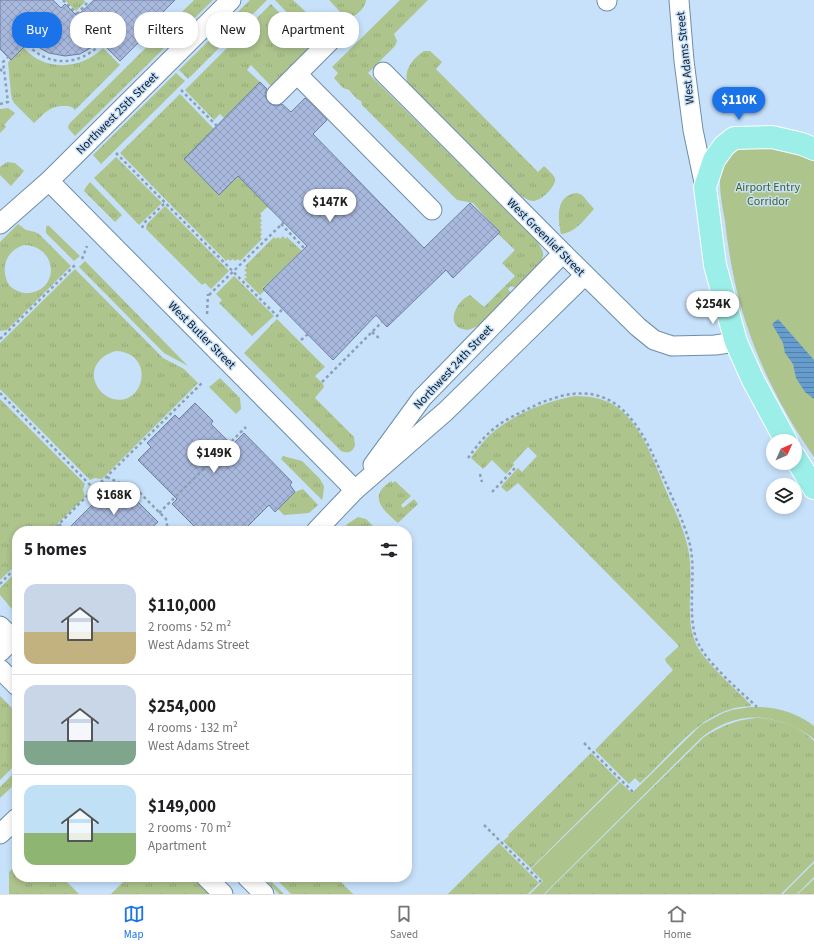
<!DOCTYPE html>
<html lang="en">
<head>
<meta charset="utf-8">
<style>
	:root { --surface:#fff; --page:#f6f6f6; --text:#202124; --muted:#757577; --line:#e0e0e0; --accent:#1a73e8 }
	body { margin:0; font-family:"Source Sans 3",sans-serif; background:var(--page); color:var(--text); height:100vh; display:flex; flex-direction:column; font-size:15px; white-space:nowrap }
	* { box-sizing:border-box; margin:0 }
	p { font-size:13px; color:var(--muted) }
	.icon { flex:none; width:22px; height:22px; fill:none; stroke:currentColor; stroke-width:2; stroke-linecap:round; stroke-linejoin:round }
	.map { position:relative; flex:1; overflow:hidden }
	.sheet { position:absolute; left:12px; top:526px; width:400px; height:356px; display:flex; flex-direction:column; background:var(--surface); border-radius:16px; box-shadow:0 2px 6px #0003 }
	.sheet>* { flex:none }
	.banner { position:absolute; left:12px; top:12px; width:400px; height:36px; display:flex; gap:8px }
	.needle { width:26px; rotate:45deg }
	.fabs { position:absolute; left:766px; top:434px; display:grid; gap:8px }
	.fabs a { display:grid; place-items:center; width:36px; height:36px; border-radius:50%; background:var(--surface); box-shadow:0 2px 6px #0003; font-size:20px }
	.price { position:absolute; translate:-50% -34px; padding:0 9px; border-radius:14px; background:#fff; color:#222; font-size:13px; line-height:26px; filter:drop-shadow(0 1px 2px #0008) }
	.price::after { content:''; position:absolute; left:50%; top:24px; width:12px; height:9px; margin-left:-6px; background:inherit; clip-path:polygon(0 0,100% 0,50% 100%) }
	.price.selected { background:var(--accent); color:#fff }
	ul { padding:0; list-style:none }
	li { display:flex; align-items:center; gap:12px; height:100px; padding:0 12px }
	li+li { border-top:1px solid var(--line) }
	li span { display:grid; place-items:center; flex:none; width:112px; height:80px; border-radius:12px; color:#555 }
	li>.icon { margin-inline-start:auto }
	span .icon { width:48px; height:48px; fill:#fffc; stroke-width:1 }
	li b { font-size:17px }
	h2 { display:flex; justify-content:space-between; align-items:center; height:48px; padding:0 12px; font-size:17px }
	.chip { padding:0 14px; border-radius:16px; background:var(--surface); box-shadow:0 2px 6px #0003; font-size:14px; line-height:36px }
	.chip.selected { background:var(--accent); color:#fff }
	.tabs { display:flex; justify-content:space-around; align-items:center; height:56px; border-top:1px solid var(--line); background:var(--surface); font-size:11px; color:var(--muted) }
	.tabs a { display:grid; justify-items:center; gap:2px }
	.tabs .selected { color:var(--accent) }
	.map>svg:first-child { display:block }
	.grass { fill:url(#grass-tufts); fill-rule:evenodd }
	.garden { fill:#adc48d }
	.water { fill:url(#water-rules) }
	.building { fill:url(#building-cross-hatch); stroke:#6e7d9f }
	.lines { fill:none; stroke-linecap:round; stroke-linejoin:round }
	.minor-casing { stroke:#6e8da9; stroke-width:21 }
	.major-casing { stroke:#fff; stroke-width:24 }
	.path { stroke:#8ba0b4; stroke-width:2.5; stroke-dasharray:3 3; stroke-linecap:butt }
	.minor { stroke:#fff; stroke-width:19 }
	.major { stroke:#9cefe8; stroke-width:22 }
	.labels { text-anchor:middle; stroke-width:3; stroke-linejoin:round; paint-order:stroke }
	.street-label { font-size:12px; fill:#0e1a25; stroke:#c7e1fa }
	.park-label { font-size:12px; fill:#465f1b; stroke:#c7e1fa }
</style>
</head>
<body>
<div class="map">
<svg width="814" height="894" viewBox="0 0 814 894">
	<defs>
		<pattern id="grass-tufts" width="24" height="20" patternUnits="userSpaceOnUse"><rect width="24" height="20" fill="#adc48d"/><path d="M3 7l-1-3M5 7V3M7 7l1-3M15 17l-1-3M17 17v-4M19 17l1-3" fill="none" stroke="#94a87a"/></pattern>
		<pattern id="water-rules" width="6" height="5" patternUnits="userSpaceOnUse"><rect width="6" height="5" fill="#679dce"/><path d="M0 2.5h6" fill="none" stroke="#537fa7"/></pattern>
		<pattern id="building-cross-hatch" width="8" height="8" patternUnits="userSpaceOnUse"><rect width="8" height="8" fill="#a9b9de"/><path d="M0 0l8 8M0 8l8-8" fill="none" stroke="#909ebe"/></pattern>
	</defs>
	<rect width="100%" height="100%" fill="#c7e1fa"/>
	<g class="grass">
		<path d="M 65,0 L 84,0 L 85,2 L 76,11 Z"/>
		<path d="M 194,0 L 213,0 L 75,136 L 68,128 L 69,124 Z"/>
		<path d="M 250,0 L 267,0 L 188,79 L 179,70 Z"/>
		<path d="M 275,0 L 293,0 C 304,11 327,26 317,44 Z"/>
		<path d="M 329,0 L 366,0 C 365,8 358,15 350,17 L 341,13 Z"/>
		<path d="M 400,0 L 428,0 L 394,34 L 397,41 L 395,46 L 368,73 L 538,242 L 543,252 L 542,262 L 516,288 L 511,286 L 508,289 L 511,293 L 478,326 L 468,330 C 444,329 454,302 470,295 L 484,307 L 515,276 L 502,263 L 515,250 L 498,234 L 499,232 L 473,203 L 457,200 L 362,105 L 361,101 L 357,99 L 349,90 L 343,88 L 334,78 L 338,73 L 332,67 Z"/>
		<path d="M 271,4 L 313,48 L 273,88 L 251,65 L 247,70 L 260,82 L 225,119 L 220,114 L 214,120 L 185,90 Z"/>
		<path d="M 23,47 C 44,72 81,70 103,48 L 120,65 L 75,110 C 72,106 68,106 63,106 C 49,106 43,115 34,123 L 14,103 L 12,99 L 11,94 L 8,62 Z"/>
		<path d="M 424,51 L 430,51 L 442,62 L 436,69 L 538,172 L 544,166 C 548,170 553,174 555,178 C 557,186 540,202 532,201 C 527,200 524,197 520,195 L 408,83 C 402,70 415,57 424,51 Z"/>
		<path d="M 176,73 L 185,81 L 101,164 L 93,155 Z"/>
		<path d="M 180,94 L 214,129 L 184,159 L 219,195 L 238,176 L 279,217 L 267,207 L 260,214 L 262,216 L 260,218 L 262,221 L 260,223 L 262,225 L 260,227 L 262,230 L 260,232 L 262,234 L 260,237 L 262,239 L 240,261 L 238,259 L 235,261 L 233,259 L 230,261 L 228,259 L 226,261 L 120,153 Z"/>
		<path d="M 8,108 L 15,113 L 4,125 L 6,127 L 0,133 L 0,109 Z"/>
		<path d="M 116,157 L 162,203 L 139,225 L 94,178 Z"/>
		<path d="M 7,162 L 15,163 L 24,171 L 11,186 L 0,175 L 0,167 Z"/>
		<path d="M 90,182 L 122,215 L 115,222 L 84,191 L 86,187 Z"/>
		<path d="M 577,193 L 582,195 L 594,209 C 584,220 575,233 561,234 C 558,218 555,195 577,193 Z"/>
		<path d="M 165,206 L 229,271 L 211,289 L 205,283 L 202,285 L 146,229 L 147,224 Z"/>
		<path d="M 18,224 L 26,230 L 35,232 L 39,234 L 71,266 L 7,330 L 0,331 L 0,242 ZM 24,245 C 58,246 60,290 29,293 C 22,294 14,290 9,285 C 0,269 5,251 24,245 Z"/>
		<path d="M 48,225 L 80,256 L 74,261 L 46,233 L 46,227 Z"/>
		<path d="M 283,236 L 285,239 L 287,237 L 302,251 L 263,288 L 265,290 L 260,295 L 244,279 L 247,277 L 244,275 L 247,273 L 244,270 L 247,268 L 245,266 L 274,237 L 276,239 L 278,237 L 280,239 Z"/>
		<path d="M 85,261 L 188,366 L 164,353 L 79,267 Z"/>
		<path d="M 75,269 L 163,358 L 184,369 L 198,383 L 102,479 L 95,478 L 90,480 L 0,389 L 0,343 ZM 116,351 C 156,353 145,407 113,399 C 106,397 100,392 97,386 C 88,369 100,355 116,351 Z"/>
		<path d="M 234,276 L 274,316 L 252,336 L 219,303 L 222,300 L 216,294 Z"/>
		<path d="M 277,319 L 325,367 L 315,376 L 323,384 L 324,387 L 315,398 L 354,437 L 355,445 C 353,452 348,454 341,451 L 244,353 Z"/>
		<path d="M 220,378 L 240,398 L 241,409 L 236,414 L 209,387 Z"/>
		<path d="M 575,396 C 593,396 609,399 623,412 C 645,432 658,472 670,500 C 678,517 686,535 689,554 C 694,584 684,616 696,644 C 705,663 736,689 751,705 L 751,706 C 718,707 697,726 675,748 C 663,760 652,772 640,783 L 635,778 L 629,784 L 595,750 L 673,670 L 666,662 L 665,659 L 679,646 L 518,483 L 507,492 L 501,487 L 504,483 L 518,468 L 522,472 L 537,456 L 528,447 L 513,463 L 514,465 L 506,474 L 492,460 L 483,469 L 471,458 C 477,450 483,441 491,434 C 513,414 547,401 575,396 Z"/>
		<path d="M 0,399 L 85,484 L 83,490 L 85,497 L 50,531 L 17,531 L 17,564 L 0,580 Z"/>
		<path d="M 283,456 L 302,461 L 320,479 L 324,486 L 323,496 L 322,500 L 281,459 Z"/>
		<path d="M 391,481 L 393,483 L 395,481 L 411,496 L 401,505 L 403,508 L 414,499 L 418,504 L 398,523 C 390,516 374,504 380,492 C 382,488 387,484 391,481 Z"/>
		<path d="M 303,489 L 318,505 L 309,513 L 284,515 L 278,509 L 295,492 Z"/>
		<path d="M 358,517 L 366,519 L 378,531 L 351,531 L 346,525 Z"/>
		<path d="M 17,571 L 17,615 L 0,595 L 0,588 Z"/>
		<path d="M 0,696 L 17,713 L 17,763 L 0,780 Z"/>
		<path d="M 756,718 C 777,718 799,726 814,741 L 814,861 L 781,894 L 545,894 L 704,737 C 721,726 736,720 756,718 Z"/>
		<path d="M 591,753 L 619,781 L 531,868 L 503,841 L 509,836 L 508,835 Z"/>
		<path d="M 17,770 L 17,782 L 0,798 L 0,787 Z"/>
		<path d="M 499,843 L 539,883 L 528,894 L 448,894 Z"/>
		<path d="M 17,864 L 17,877 L 62,877 L 79,894 L 9,894 L 9,872 Z"/>
		<path d="M 126,877 L 193,877 L 209,894 L 111,894 L 127,878 Z"/>
		<path d="M 262,877 L 267,877 L 284,894 L 279,894 Z"/>
		<path d="M 274,877 L 336,877 L 353,894 L 291,894 Z"/>
		<path d="M 814,879 L 814,894 L 798,894 Z"/>
	</g>
	<g class="garden">
		<path d="M 742,146 L 775,147 L 814,159 L 814,457 C 777,404 747,342 734,278 C 730,259 727,240 725,221 C 722,205 716,176 724,161 C 728,154 735,150 742,146 Z"/>
		<path d="M 750,707 C 773,706 796,712 814,726 L 814,739 C 778,712 735,709 700,739 L 544,894 L 530,894 L 543,881 L 531,869 L 620,782 L 632,793 L 701,725 L 723,713 L 732,710 Z"/>
		<path d="M 814,863 L 814,877 L 797,894 L 783,894 Z"/>
	</g>
	<path class="water" d="M 778,319 L 814,360 L 814,399 L 805,392 L 796,378 L 793,364 L 785,353 L 783,343 L 772,324 Z"/>
	<g class="building">
		<path d="M 0,0 L 53,0 L 61,8 L 65,4 L 77,16 L 94,0 L 175,0 L 145,30 L 148,33 L 120,61 L 101,42 L 80,54 L 65,56 L 49,53 L 29,42 L 11,60 L 0,49 Z"/>
		<path d="M 260,82 L 267,89 L 265,93 L 266,98 L 269,103 L 273,105 L 278,106 L 282,104 L 291,112 L 305,98 L 314,106 L 327,120 L 313,134 L 424,248 L 470,203 L 500,232 L 453,278 L 446,270 L 387,327 L 376,315 L 333,360 L 263,289 L 307,246 L 238,176 L 219,195 L 184,159 Z"/>
		<path d="M 195,403 L 213,421 L 211,424 L 232,445 L 244,433 L 292,482 L 290,485 L 295,492 L 275,512 L 269,505 L 243,531 L 199,531 L 172,504 L 177,499 L 138,460 L 151,447 L 147,443 L 175,415 L 179,419 Z"/>
		<path d="M 111,486 L 128,504 L 134,498 L 158,522 L 148,531 L 66,531 Z"/>
	</g>
	<g class="lines">
		<defs>
			<g id="minor">
				<path d="M 679,0 L 684,61 L 693,130 L 705,187"/>
				<path d="M 607,1 L 607,0"/>
				<path d="M 383,72 L 563,253 L 638,327 L 654,340 L 672,346 L 715,345 L 736,342"/>
				<path d="M 297,74 L 432,210"/>
				<path d="M 276,95 L 345,26"/>
				<path d="M 49,181 L 355,490"/>
				<path d="M 0,224 L 49,181 L 231,0"/>
				<path d="M 373,465 L 422,398 L 563,253"/>
				<path d="M 316,531 L 355,490 L 446,411 L 585,275"/>
				<path d="M 0,626 L 17,643"/>
				<path d="M 0,652 L 13,639"/>
				<path d="M 0,669 L 17,686"/>
				<path d="M 0,834 L 17,818"/>
				<path d="M 206,877 L 223,894"/>
				<path d="M 247,877 L 264,894"/>
			</g>
			<g id="major">
				<path d="M 786,441 L 753,380 L 736,342 L 715,265 L 705,187 L 714,160 L 724,146 L 734,138 L 772,137 L 802,144 L 814,149"/>
				<path d="M 795,457 L 814,488"/>
			</g>
		</defs>
		<use href="#minor" class="minor-casing"/>
		<use href="#major" class="major-casing"/>
		<g class="path">
			<path d="M 63,0 L 78,15"/>
			<path d="M 77,14 L 87,3"/>
			<path d="M 0,69 L 4,73"/>
			<path d="M 181,90 L 217,126"/>
			<path d="M 0,104 L 8,102 L 3,62 L 24,41 C 47,68 78,67 102,43"/>
			<path d="M 116,153 L 277,316 L 283,308"/>
			<path d="M 281,224 L 305,249"/>
			<path d="M 142,228 L 144,223 L 165,203"/>
			<path d="M 82,259 L 87,246"/>
			<path d="M 209,295 L 284,222"/>
			<path d="M 207,314 L 208,294"/>
			<path d="M 372,332 L 380,339"/>
			<path d="M 0,339 L 75,265"/>
			<path d="M 301,340 L 308,334"/>
			<path d="M 322,382 L 382,322"/>
			<path d="M 0,393 L 94,489 L 202,383"/>
			<path d="M 468,458 C 474,450 481,440 489,433 C 502,420 520,413 536,405 C 544,401 552,399 561,396 C 622,381 644,434 664,479 C 673,499 683,520 689,541 C 698,572 685,615 698,643 C 708,664 740,691 757,707"/>
			<path d="M 480,474 L 482,482"/>
			<path d="M 107,477 L 139,492 L 166,519 L 168,531"/>
			<path d="M 100,483 L 107,490"/>
			<path d="M 492,492 L 516,467"/>
			<path d="M 159,513 L 246,427"/>
			<path d="M 59,524 L 66,531"/>
			<path d="M 52,531 L 94,489"/>
			<path d="M 0,584 L 17,566"/>
			<path d="M 584,743 L 633,792"/>
			<path d="M 484,825 L 541,882"/>
		</g>
		<use href="#minor" class="minor"/>
		<use href="#major" class="major"/>
	</g>
	<g class="labels">
		<g class="street-label">
			<text transform="translate(685 58) rotate(-96)" y="4">West Adams Street</text>
			<text transform="translate(117 113) rotate(-45)" y="4">Northwest 25th Street</text>
			<text transform="translate(546 237) rotate(45)" y="4">West Greenlief Street</text>
			<text transform="translate(202 335) rotate(45)" y="4">West Butler Street</text>
			<text transform="translate(453 367) rotate(-47)" y="4">Northwest 24th Street</text>
		</g>
		<g class="park-label">
			<text x="768" y="191">Airport Entry<tspan x="768" dy="14">Corridor</tspan></text>
		</g>
	</g>
</svg>
<div class="fabs">
<a><svg class="needle" viewBox="-14 -14 28 28"><path d="M0-13l5 13h-10z" fill="#e53935"/><path d="M0 13l5-13h-10z" fill="#757577"/></svg></a>
<a><svg class="icon" aria-label="layers" viewBox="0 0 24 24"><path d="M12 4l9 5-9 5-9-5zM3 14l9 5 9-5"/></svg></a>
</div>
<b class="price selected" style="left:739px;top:121px">$110K</b>
<b class="price" style="left:330px;top:223px">$147K</b>
<b class="price" style="left:713px;top:325px">$254K</b>
<b class="price" style="left:214px;top:474px">$149K</b>
<b class="price" style="left:114px;top:516px">$168K</b>
<div class="banner">
<a class="chip selected">Buy</a>
<a class="chip">Rent</a>
<a class="chip">Filters</a>
<a class="chip">New</a>
<a class="chip">Apartment</a>
</div>
<section class="sheet">
<h2>5 homes<svg class="icon" aria-label="filters" viewBox="0 0 24 24"><path d="M4 7h16M4 17h16"/><circle cx="9" cy="7" r="2"/><circle cx="15" cy="17" r="2"/></svg></h2>
<ul>
<li><span style="background:linear-gradient(#c9d6e8 60%,#c2b280 0)"><svg class="icon" aria-label="home" viewBox="0 0 24 24"><path d="M3 11l9-7 9 7M6 9v11h12V9"/></svg></span><div><b>$110,000</b><p>2 rooms · 52 m²</p><p>West Adams Street</p></div></li>
<li><span style="background:linear-gradient(#c9d6e8 70%,#7fa58c 0)"><svg class="icon" aria-label="home" viewBox="0 0 24 24"><path d="M3 11l9-7 9 7M6 9v11h12V9"/></svg></span><div><b>$254,000</b><p>4 rooms · 132 m²</p><p>West Adams Street</p></div></li>
<li><span style="background:linear-gradient(#bfe0f5 60%,#8fb573 0)"><svg class="icon" aria-label="home" viewBox="0 0 24 24"><path d="M3 11l9-7 9 7M6 9v11h12V9"/></svg></span><div><b>$149,000</b><p>2 rooms · 70 m²</p><p>Apartment</p></div></li>
</ul>
</section>
</div>
<nav class="tabs">
<a class="selected"><svg class="icon" aria-label="map" viewBox="0 0 24 24"><path d="M3 6l6-2 6 2 6-2v14l-6 2-6-2-6 2zM9 4v14M15 6v14"/></svg>Map</a>
<a><svg class="icon" aria-label="saved" viewBox="0 0 24 24"><path d="M7 4h10v16l-5-4-5 4z"/></svg>Saved</a>
<a><svg class="icon" aria-label="home" viewBox="0 0 24 24"><path d="M3 11l9-7 9 7M6 9v11h12V9"/></svg>Home</a>
</nav>
</body>
</html>
